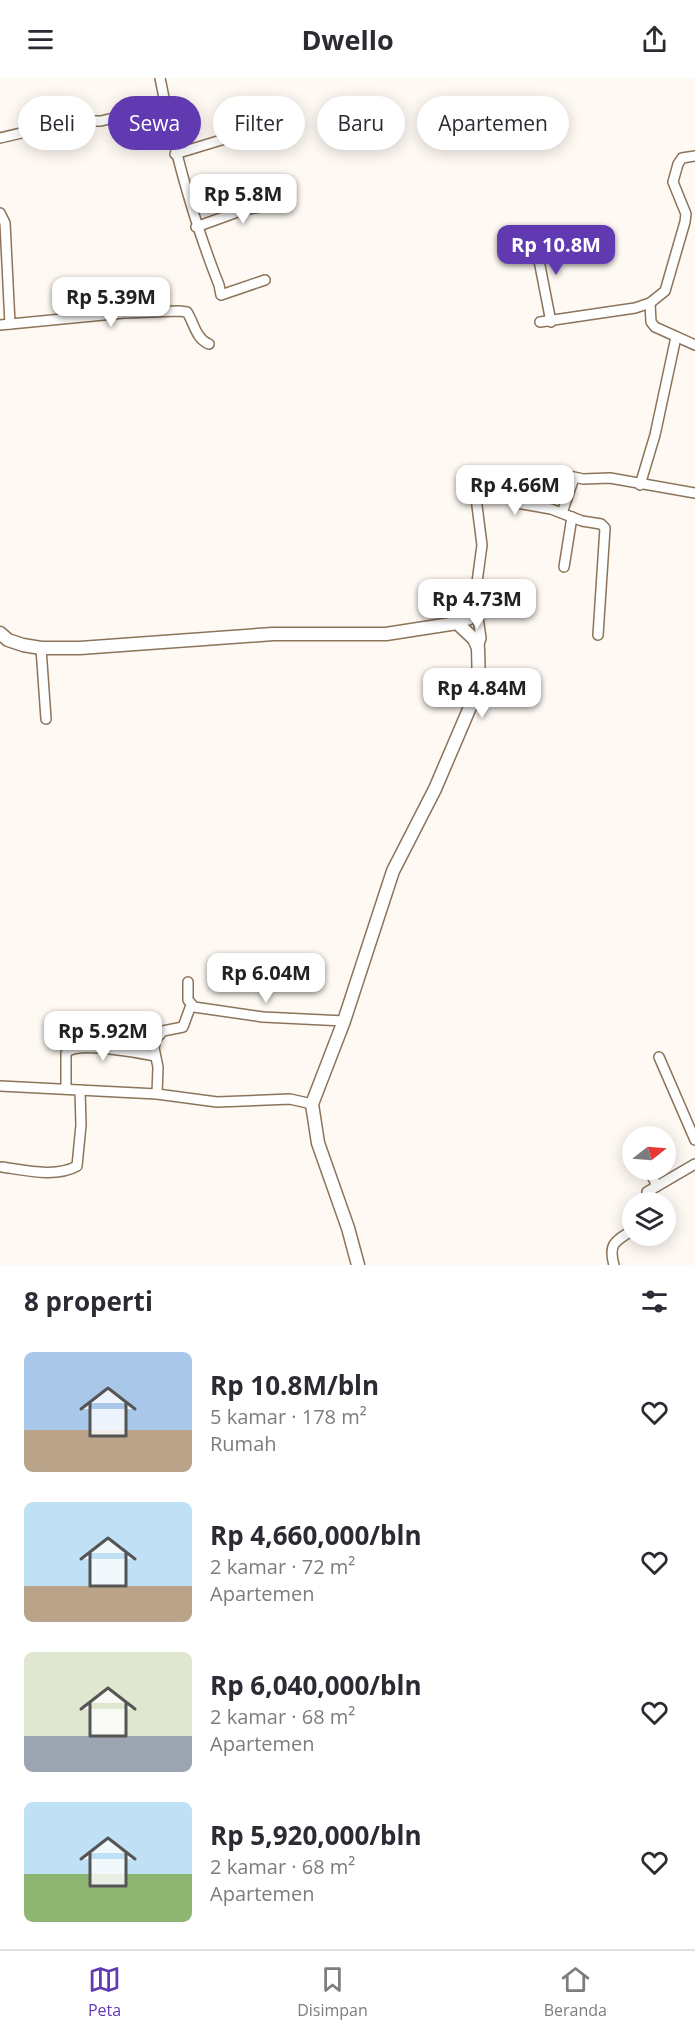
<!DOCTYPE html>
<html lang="id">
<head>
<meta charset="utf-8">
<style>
	:root { --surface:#fff; --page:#f7f7f7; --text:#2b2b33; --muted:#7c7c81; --line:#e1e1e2; --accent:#613ab2 }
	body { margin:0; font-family:"Open Sans",sans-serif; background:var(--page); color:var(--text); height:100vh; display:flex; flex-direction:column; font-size:22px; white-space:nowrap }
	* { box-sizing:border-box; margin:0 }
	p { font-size:20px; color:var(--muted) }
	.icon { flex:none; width:33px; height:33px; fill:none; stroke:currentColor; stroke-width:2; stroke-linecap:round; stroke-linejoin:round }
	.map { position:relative; height:1187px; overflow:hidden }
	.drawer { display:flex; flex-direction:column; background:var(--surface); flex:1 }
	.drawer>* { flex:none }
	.top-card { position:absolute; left:18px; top:18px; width:660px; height:54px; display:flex; gap:12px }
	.needle { width:39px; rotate:73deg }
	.tools { position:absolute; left:622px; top:1048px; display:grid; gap:12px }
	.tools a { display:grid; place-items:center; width:54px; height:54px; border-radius:50%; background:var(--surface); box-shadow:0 3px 15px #0003; font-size:30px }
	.price { position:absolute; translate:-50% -51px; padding:0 14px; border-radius:12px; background:#fff; color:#222; font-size:20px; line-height:39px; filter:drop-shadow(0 2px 3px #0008) }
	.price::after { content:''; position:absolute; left:50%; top:36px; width:18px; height:14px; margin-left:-9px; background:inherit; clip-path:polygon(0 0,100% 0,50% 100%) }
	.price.current { background:var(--accent); color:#fff }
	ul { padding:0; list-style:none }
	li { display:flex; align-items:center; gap:18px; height:150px; padding:0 24px }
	li span { display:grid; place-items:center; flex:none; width:168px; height:120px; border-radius:9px; color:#555 }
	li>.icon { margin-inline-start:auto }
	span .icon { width:72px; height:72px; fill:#fffc; stroke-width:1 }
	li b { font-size:26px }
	h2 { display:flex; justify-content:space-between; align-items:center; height:72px; padding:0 24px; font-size:26px }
	.pill { padding:0 21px; border-radius:27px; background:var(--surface); box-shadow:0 3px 15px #0003; font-size:21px; line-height:54px }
	.pill.current { background:var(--accent); color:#fff }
	header { display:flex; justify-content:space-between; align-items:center; height:78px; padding:0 24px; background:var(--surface); font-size:27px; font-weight:700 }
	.dock { display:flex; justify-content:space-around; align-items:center; height:84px; border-top:2px solid var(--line); background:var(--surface); font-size:16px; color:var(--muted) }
	.dock a { display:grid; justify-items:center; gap:3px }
	.dock .current { color:var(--accent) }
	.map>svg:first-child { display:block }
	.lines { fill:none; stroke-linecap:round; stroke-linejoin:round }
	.minor-casing { stroke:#8b745a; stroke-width:12 }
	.tertiary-casing { stroke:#8b745a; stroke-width:15 }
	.minor { stroke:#fff; stroke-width:9 }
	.tertiary { stroke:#fff; stroke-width:12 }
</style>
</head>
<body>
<header><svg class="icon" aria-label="menu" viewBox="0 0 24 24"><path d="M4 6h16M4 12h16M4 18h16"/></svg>Dwello<svg class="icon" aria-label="share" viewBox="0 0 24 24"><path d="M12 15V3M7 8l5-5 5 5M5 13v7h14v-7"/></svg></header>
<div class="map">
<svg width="695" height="1187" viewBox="0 0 695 1187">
	<rect width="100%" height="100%" fill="#fef9f3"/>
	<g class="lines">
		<defs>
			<g id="minor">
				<path d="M 160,0 C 174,72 192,139 219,207 L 221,217 L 265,202"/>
				<path d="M 0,60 L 72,43 L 101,43 L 165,27"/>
				<path d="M 175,76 L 228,60"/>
				<path d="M 0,135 L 5,145 L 10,246"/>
				<path d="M 196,149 L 243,132 L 283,125"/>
				<path d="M 534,157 L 551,244"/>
				<path d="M 650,225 L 651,244 L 655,249 L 695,267"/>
				<path d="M 540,244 L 635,230 L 650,225 L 665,213 L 685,144 L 686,136 L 673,104 L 678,86 L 682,80 L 695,78"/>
				<path d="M 0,247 L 124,235 L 179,233 L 187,234 C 194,245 196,261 209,266"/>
				<path d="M 556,395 L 583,401 L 610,400 L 695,415"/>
				<path d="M 640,407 L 655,357 L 676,259"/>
				<path d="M 562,435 L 574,400"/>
				<path d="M 564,489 L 572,439"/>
				<path d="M 457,545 L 469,542 L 476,532"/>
				<path d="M 41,570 L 46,641"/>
				<path d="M 478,570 L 481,560 L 475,519 L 482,467 L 475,412 L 477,408 L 483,405 L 517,425 L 551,431 L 582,443 L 601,446 L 605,450 L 598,557"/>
				<path d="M 188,904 L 188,922 L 194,929 L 263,939 L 344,943"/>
				<path d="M 659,979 L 695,1062"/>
				<path d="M 0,1008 L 157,1016 L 217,1024 L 290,1021 L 312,1026"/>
				<path d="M 66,1011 L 66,975 C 77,963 138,975 155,978"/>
				<path d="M 157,1016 L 158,989 L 154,970 L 156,961 L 163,953 L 183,949 L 191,927"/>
				<path d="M 2,1089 C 24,1092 56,1100 77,1088 L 81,1047 L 80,1012"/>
				<path d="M 649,1092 L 657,1108"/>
				<path d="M 648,1125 L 647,1114 L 695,1086"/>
				<path d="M 614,1187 C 608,1166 615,1163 633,1152"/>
			</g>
			<path id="tertiary" d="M 0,555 L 8,562 L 23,567 L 41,570 L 80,570 L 273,556 L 386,556 L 457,545 L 474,561 L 478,570 L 479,608 L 435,711 L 393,793 L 344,943 L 312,1026 L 318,1065 L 348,1150 L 358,1187"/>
		</defs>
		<use href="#minor" class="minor-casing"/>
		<use href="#tertiary" class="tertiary-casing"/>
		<use href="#minor" class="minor"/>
		<use href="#tertiary" class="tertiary"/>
	</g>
</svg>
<div class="tools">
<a><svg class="needle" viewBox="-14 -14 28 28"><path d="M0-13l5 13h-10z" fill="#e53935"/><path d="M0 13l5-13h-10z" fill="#7c7c81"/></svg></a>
<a><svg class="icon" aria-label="layers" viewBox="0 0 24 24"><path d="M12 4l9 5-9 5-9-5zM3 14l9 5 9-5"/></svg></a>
</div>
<b class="price" style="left:243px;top:147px">Rp 5.8M</b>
<b class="price current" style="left:556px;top:198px">Rp 10.8M</b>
<b class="price" style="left:111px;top:250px">Rp 5.39M</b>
<b class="price" style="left:515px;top:438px">Rp 4.66M</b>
<b class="price" style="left:477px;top:552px">Rp 4.73M</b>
<b class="price" style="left:482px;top:641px">Rp 4.84M</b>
<b class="price" style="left:266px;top:926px">Rp 6.04M</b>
<b class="price" style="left:103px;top:984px">Rp 5.92M</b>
<div class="top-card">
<a class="pill">Beli</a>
<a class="pill current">Sewa</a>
<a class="pill">Filter</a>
<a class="pill">Baru</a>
<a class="pill">Apartemen</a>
</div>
</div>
<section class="drawer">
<h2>8 properti<svg class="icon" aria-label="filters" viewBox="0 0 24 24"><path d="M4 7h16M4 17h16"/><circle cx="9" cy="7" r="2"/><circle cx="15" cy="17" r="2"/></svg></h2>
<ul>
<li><span style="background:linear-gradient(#a9c7e8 65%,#b9a48a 0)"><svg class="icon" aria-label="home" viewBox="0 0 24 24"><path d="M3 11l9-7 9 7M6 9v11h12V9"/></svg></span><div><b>Rp 10.8M/bln</b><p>5 kamar · 178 m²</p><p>Rumah</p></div><svg class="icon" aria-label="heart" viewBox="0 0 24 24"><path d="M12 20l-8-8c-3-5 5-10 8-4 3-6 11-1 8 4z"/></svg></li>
<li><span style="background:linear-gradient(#bfe0f5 70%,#b9a48a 0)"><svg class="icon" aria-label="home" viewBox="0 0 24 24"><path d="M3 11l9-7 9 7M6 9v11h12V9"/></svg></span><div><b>Rp 4,660,000/bln</b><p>2 kamar · 72 m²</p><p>Apartemen</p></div><svg class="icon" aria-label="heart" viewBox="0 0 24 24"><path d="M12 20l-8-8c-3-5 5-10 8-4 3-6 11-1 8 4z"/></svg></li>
<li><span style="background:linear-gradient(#dfe7d0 70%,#9aa5b1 0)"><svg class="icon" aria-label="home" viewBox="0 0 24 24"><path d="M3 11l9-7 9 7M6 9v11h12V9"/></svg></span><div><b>Rp 6,040,000/bln</b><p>2 kamar · 68 m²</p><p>Apartemen</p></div><svg class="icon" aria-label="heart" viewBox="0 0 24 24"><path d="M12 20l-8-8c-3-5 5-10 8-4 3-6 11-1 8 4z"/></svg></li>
<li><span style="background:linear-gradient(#bfe0f5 60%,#8fb573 0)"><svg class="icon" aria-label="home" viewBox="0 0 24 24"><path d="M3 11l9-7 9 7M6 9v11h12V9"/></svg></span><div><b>Rp 5,920,000/bln</b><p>2 kamar · 68 m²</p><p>Apartemen</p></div><svg class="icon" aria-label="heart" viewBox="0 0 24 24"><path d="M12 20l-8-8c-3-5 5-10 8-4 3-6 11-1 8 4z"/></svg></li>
</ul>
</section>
<nav class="dock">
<a class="current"><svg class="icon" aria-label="map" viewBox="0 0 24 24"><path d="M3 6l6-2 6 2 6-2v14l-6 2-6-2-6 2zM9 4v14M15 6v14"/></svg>Peta</a>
<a><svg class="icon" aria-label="saved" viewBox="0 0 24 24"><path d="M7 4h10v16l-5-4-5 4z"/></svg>Disimpan</a>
<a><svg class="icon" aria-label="home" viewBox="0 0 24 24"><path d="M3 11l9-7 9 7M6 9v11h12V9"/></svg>Beranda</a>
</nav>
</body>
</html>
